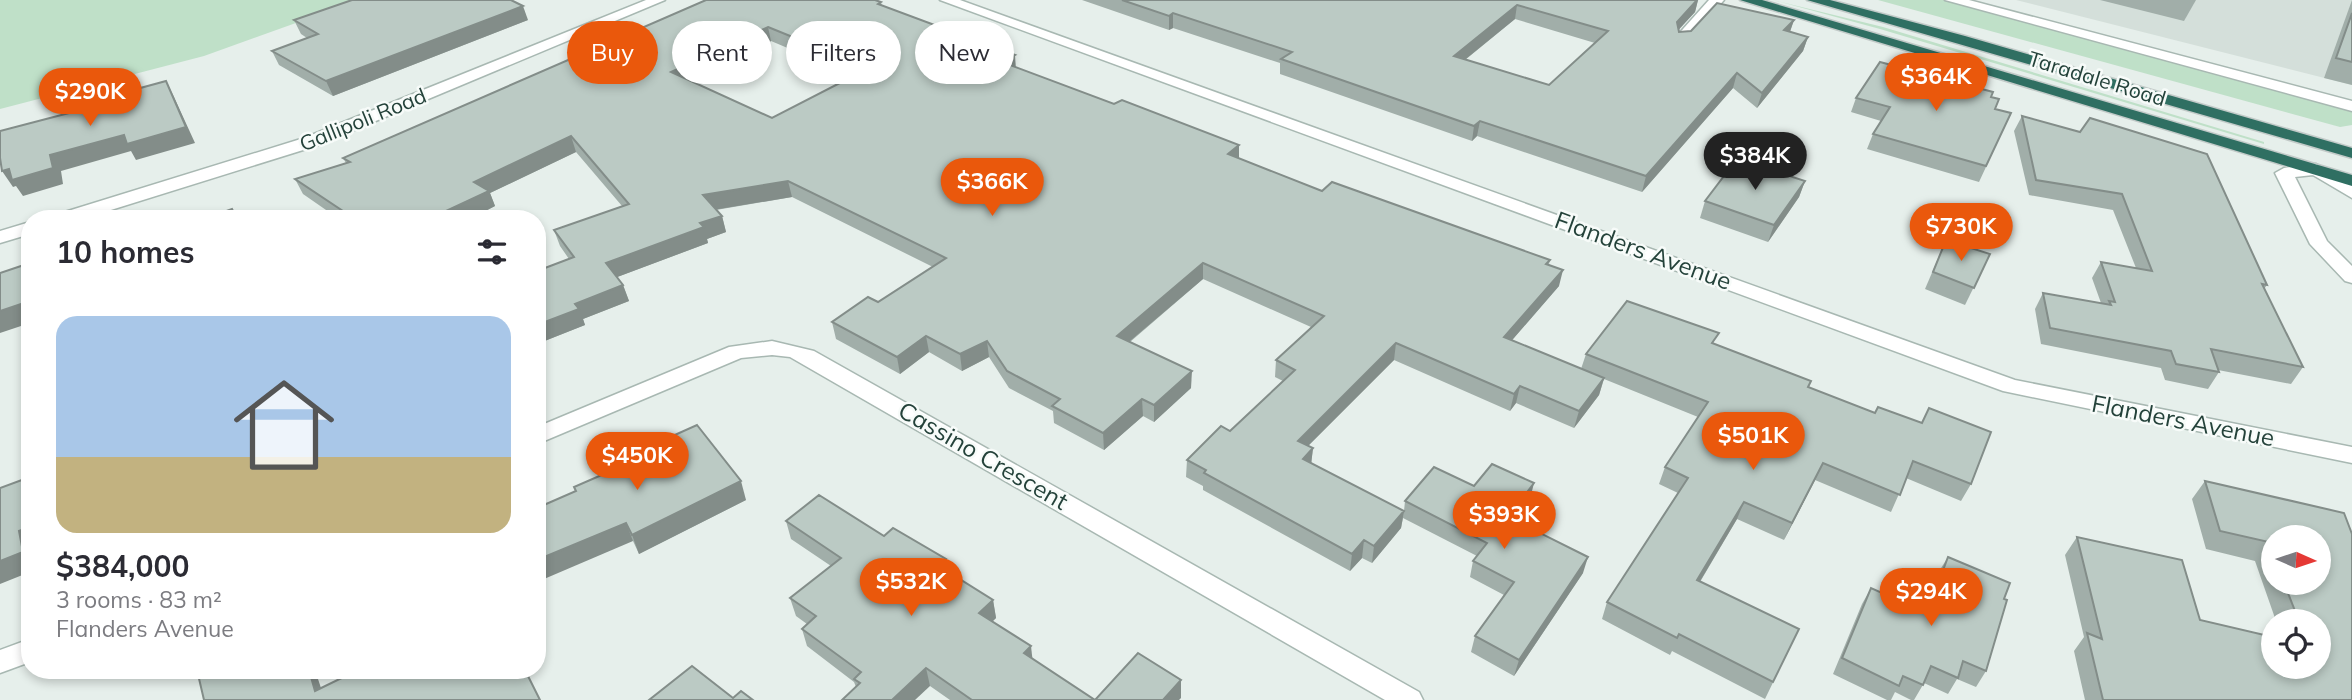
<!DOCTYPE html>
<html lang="en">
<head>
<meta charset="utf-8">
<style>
	:root { --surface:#fff; --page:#f2f2f3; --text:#2b2b33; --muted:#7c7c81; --line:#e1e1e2; --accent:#ea580c }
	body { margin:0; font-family:Mulish,sans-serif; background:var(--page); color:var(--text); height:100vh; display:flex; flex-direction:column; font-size:26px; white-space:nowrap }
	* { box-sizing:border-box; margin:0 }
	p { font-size:23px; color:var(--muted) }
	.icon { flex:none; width:38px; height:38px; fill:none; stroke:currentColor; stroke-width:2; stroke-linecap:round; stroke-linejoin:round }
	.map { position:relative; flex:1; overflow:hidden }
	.details { position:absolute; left:21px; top:210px; width:525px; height:469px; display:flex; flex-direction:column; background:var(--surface); border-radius:28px; box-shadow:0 4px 10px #0003 }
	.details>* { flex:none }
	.banner { position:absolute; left:567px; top:21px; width:665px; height:63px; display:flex; gap:14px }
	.needle { width:46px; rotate:93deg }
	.tools { position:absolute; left:2261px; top:525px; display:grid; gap:14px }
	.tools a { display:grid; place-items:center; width:70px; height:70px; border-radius:50%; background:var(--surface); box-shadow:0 4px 10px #0003; font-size:35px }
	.price { position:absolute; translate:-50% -60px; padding:0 16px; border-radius:24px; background:var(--accent); color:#fff; font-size:23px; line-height:46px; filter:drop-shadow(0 2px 4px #0008) }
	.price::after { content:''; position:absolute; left:50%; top:42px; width:21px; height:16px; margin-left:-10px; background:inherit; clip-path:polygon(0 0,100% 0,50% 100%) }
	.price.selected { background:#222; color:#fff }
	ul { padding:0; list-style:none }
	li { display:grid; align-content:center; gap:14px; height:371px; padding:0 35px }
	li+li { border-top:2px solid var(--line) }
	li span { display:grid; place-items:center; height:217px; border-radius:21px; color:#555 }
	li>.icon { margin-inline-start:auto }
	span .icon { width:126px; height:126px; fill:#fffc; stroke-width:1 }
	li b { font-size:30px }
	h2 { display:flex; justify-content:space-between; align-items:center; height:84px; padding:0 35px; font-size:30px }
	.chip { padding:0 24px; border-radius:32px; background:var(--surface); box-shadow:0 4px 10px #0003; font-size:24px; line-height:63px }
	.chip.selected { background:var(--accent); color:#fff }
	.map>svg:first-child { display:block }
	.built { fill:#d4dfda }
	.green { fill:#bfe0c8 }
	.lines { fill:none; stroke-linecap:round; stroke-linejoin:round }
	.minor-casing { stroke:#a8b8b2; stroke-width:3 }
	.highway-casing { stroke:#c2cac8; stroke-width:3 }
	.minor { fill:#fff; fill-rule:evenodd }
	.highway { fill:#2f6f62; fill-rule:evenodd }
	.wall { fill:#a1aea9; fill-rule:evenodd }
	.shaded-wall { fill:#838d89 }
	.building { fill:#bbcac4; stroke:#838d89; stroke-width:2; fill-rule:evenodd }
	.labels { text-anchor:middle; stroke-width:5; stroke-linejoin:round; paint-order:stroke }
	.far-street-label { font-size:21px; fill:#24423a; stroke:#f7fbf9 }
	.street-label { font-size:24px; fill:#24423a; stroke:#f7fbf9 }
</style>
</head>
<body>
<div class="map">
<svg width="2352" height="700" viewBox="0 0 2352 700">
	<rect width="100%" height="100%" fill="#e6efeb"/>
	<path class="built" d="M 2016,0 L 2352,0 L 2352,85 Z"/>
	<g class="green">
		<path d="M 0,0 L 360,0 L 204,56 L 0,109 Z"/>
		<path d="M 1773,0 L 1883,27 L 2264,142 L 2264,144 L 1880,29 Z"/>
		<path d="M 1878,0 L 1956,0 L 2352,107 L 2352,125 L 2340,127 Z"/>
	</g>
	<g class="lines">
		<defs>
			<g id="minor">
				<path d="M 646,0 L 665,0 L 316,146 L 82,219 L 53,219 L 55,215 L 304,138 Z"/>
				<path d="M 940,0 L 960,0 L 2015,380 L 2352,447 L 2352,463 L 2003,391 Z"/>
				<path d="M 1709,0 L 1724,0 L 1685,44 L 1675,44 L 1675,38 Z"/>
				<path d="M 1945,0 L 1969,0 L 2352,101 L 2352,111 Z"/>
				<path d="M 2316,164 L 2352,185 L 2352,198 L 2313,175 L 2295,177 L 2327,241 L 2352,266 L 2352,283 L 2345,281 L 2310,244 L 2275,173 L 2284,168 Z"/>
				<path d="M 30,222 L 30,234 L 0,243 L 0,231 Z"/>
				<path d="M 772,341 L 814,351 L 1419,692 L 1423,700 L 1385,700 L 790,357 L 772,355 L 741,358 L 537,444 L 537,427 L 729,347 Z"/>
				<path d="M 30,639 L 30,662 L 0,673 L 0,650 Z"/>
			</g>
			<g id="highway">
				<path d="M 1740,0 L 1762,0 L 2352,175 L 2352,186 Z"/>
				<path d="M 1807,0 L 1830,0 L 1965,36 L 2352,148 L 2352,158 Z"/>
			</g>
		</defs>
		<use href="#minor" class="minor-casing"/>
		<use href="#highway" class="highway-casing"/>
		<use href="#minor" class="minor"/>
		<use href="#highway" class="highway"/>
	</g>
	<g class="wall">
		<path d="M 706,0 L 881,2 L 882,6 L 1016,68 L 1114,104 L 1239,145 L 1239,158 L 1322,191 L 1550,260 L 1549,264 L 1559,286 L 1512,340 L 1581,369 L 1586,354 L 1715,344 L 1808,387 L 1875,413 L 1921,423 L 1929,408 L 1971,484 L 1961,501 L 1906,478 L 1891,512 L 1815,480 L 1784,540 L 1737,519 L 1700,582 L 1799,629 L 1765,699 L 1672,651 L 1670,655 L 1602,619 L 1607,602 L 1678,493 L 1659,484 L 1665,467 L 1698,417 L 1604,379 L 1599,395 L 1574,428 L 1516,403 L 1510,411 L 1394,360 L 1308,446 L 1313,448 L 1311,464 L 1404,511 L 1405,501 L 1474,486 L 1530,499 L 1514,520 L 1583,573 L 1514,676 L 1471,652 L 1475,636 L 1504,595 L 1470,577 L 1473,561 L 1477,556 L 1403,518 L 1401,528 L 1372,563 L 1362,558 L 1350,571 L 1203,490 L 1203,486 L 1186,477 L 1187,460 L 1230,431 L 1283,381 L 1275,377 L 1276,360 L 1311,327 L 1203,279 L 1130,342 L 1191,388 L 1154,422 L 1143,416 L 1104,450 L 1054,423 L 1053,411 L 1009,388 L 989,357 L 962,371 L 929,352 L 900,374 L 836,339 L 832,322 L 878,302 L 933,267 L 792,197 L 716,210 L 722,216 L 726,232 L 707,239 L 708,243 L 617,277 L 623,285 L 629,301 L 583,319 L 585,325 L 537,344 L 537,271 L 569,259 L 560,246 L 554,230 L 622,206 L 576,152 L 490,193 L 495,206 L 470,219 L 339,219 L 303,194 L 295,179 L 346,163 L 343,158 ZM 771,41 L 854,76 L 772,118 L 689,80 Z"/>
		<path d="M 1082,0 L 1698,0 L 1695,12 L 1678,30 L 1679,32 L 1794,20 L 1790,32 L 1808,37 L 1803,51 L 1757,108 L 1733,88 L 1642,192 L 1477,136 L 1472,141 L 1280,74 L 1280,63 L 1173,28 L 1169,30 ZM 1515,19 L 1595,43 L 1549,85 L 1465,60 Z"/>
		<path d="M 2100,0 L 2196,0 L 2184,21 Z"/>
		<path d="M 2352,0 L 2352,85 L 2324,78 Z"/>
		<path d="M 294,20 L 528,20 L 333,96 L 279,65 L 272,51 L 307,38 L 301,34 Z"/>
		<path d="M 1991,97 L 1995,109 L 2011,113 L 1979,182 L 1867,149 L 1873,134 L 1881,121 L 1851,112 L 1856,98 Z"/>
		<path d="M 2022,116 L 2267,285 L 2264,289 L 2303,367 L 2291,384 L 2218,370 L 2219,372 L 2208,389 L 2165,380 L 2161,368 L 2041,344 L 2035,309 L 2043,293 L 2101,303 L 2092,278 L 2101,262 L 2136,268 L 2113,210 L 2029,195 L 2014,131 Z"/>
		<path d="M 1805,181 L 1799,197 L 1768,242 L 1700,218 L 1705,201 Z"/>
		<path d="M 1946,240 L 1990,254 L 1965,305 L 1925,289 Z"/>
		<path d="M 639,451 L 746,500 L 639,554 L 633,541 L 576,491 L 641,457 Z"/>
		<path d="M 2205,481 L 2344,513 L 2352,700 L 2085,700 L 2074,651 L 2084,637 L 2065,555 L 2077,537 L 2200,620 L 2319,667 L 2319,621 L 2276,621 L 2255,561 L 2206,549 L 2192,499 ZM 2273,537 L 2319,583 L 2273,583 Z"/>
		<path d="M 786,521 L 884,536 L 946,559 L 948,571 L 993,600 L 996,618 L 992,622 L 1032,659 L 1095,700 L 950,700 L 930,686 L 856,687 L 854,682 L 807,646 L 802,629 L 807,624 L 796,616 L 790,598 L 831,566 L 791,539 Z"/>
		<path d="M 1948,557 L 2004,599 L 1986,671 L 1976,687 L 1957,679 L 1948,694 L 1924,683 L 1914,700 L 1911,700 L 1895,692 L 1891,700 L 1887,700 L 1833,674 L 1862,604 L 1871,588 L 1924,612 L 1938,573 Z"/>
	</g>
	<g class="shaded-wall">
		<path d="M 1697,0 L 1698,0 L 1695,12 L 1673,36 L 1677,22 Z"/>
		<path d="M 1517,5 L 1515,19 L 1451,71 L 1454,56 Z"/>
		<path d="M 523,6 L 528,20 L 333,96 L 326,81 Z"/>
		<path d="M 1173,13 L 1173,28 L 1169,30 L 1169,16 Z"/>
		<path d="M 1794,20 L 1789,34 L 1784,30 Z"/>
		<path d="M 768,27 L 771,41 L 675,87 L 671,72 Z"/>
		<path d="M 1808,37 L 1803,51 L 1757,108 L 1762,93 Z"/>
		<path d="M 1015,55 L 1016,70 L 1002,62 Z"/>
		<path d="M 1737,73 L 1733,88 L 1642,192 L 1646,176 Z"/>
		<path d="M 166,81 L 174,97 L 195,143 L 136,160 L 131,151 L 61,171 L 63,184 L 23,196 L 16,186 L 13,187 L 2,171 L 50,155 Z"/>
		<path d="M 1480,121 L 1477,136 L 1472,141 L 1474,126 Z"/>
		<path d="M 571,136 L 576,152 L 490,193 L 495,206 L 470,219 L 429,219 L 474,182 Z"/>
		<path d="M 1239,145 L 1239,161 L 1228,154 Z"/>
		<path d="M 788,181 L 792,197 L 707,211 L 703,195 Z"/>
		<path d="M 1805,181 L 1799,197 L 1768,242 L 1774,225 Z"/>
		<path d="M 722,216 L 726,232 L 707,239 L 708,243 L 612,279 L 606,263 L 700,223 Z"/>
		<path d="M 1203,263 L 1203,279 L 1117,352 L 1117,336 Z"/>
		<path d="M 1563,270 L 1559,286 L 1501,353 L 1504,337 Z"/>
		<path d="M 623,285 L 629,301 L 583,319 L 585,325 L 537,344 L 537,325 L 575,304 Z"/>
		<path d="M 30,301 L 30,323 L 0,333 L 0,311 Z"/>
		<path d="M 926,336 L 929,352 L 900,374 L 897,357 Z"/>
		<path d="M 987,341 L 989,357 L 962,371 L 960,354 Z"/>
		<path d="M 1396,343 L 1394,360 L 1296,458 L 1298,441 Z"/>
		<path d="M 1192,371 L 1191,388 L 1154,422 L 1154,405 Z"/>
		<path d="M 1604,378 L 1599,395 L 1574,428 L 1579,411 Z"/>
		<path d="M 1520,386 L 1516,403 L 1510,411 L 1514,394 Z"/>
		<path d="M 1142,399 L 1143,416 L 1104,450 L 1103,433 Z"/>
		<path d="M 1313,448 L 1311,465 L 1303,459 Z"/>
		<path d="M 1823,463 L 1815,480 L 1784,540 L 1792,523 Z"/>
		<path d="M 741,481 L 746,500 L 639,554 L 632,535 Z"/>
		<path d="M 1534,483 L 1530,499 L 1504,533 L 1508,517 Z"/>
		<path d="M 1744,502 L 1737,519 L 1690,598 L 1697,580 Z"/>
		<path d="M 1404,511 L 1401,528 L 1372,563 L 1374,546 Z"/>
		<path d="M 626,523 L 633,541 L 537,582 L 537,560 Z"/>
		<path d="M 30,527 L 30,572 L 0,584 L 0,561 L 19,531 Z"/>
		<path d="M 1364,540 L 1362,558 L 1350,571 L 1352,554 Z"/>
		<path d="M 1588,557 L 1583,573 L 1514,676 L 1519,660 Z"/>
		<path d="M 946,559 L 949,577 L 939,566 Z"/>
		<path d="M 993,600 L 996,618 L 982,631 L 979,613 Z"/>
		<path d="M 1031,646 L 1033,664 L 1024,653 Z"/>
		<path d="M 926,668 L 930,686 L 915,700 L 892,700 Z"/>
		<path d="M 309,670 L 312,670 L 318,679 L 325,700 L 315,691 Z"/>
		<path d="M 1181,680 L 1181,698 L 1179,700 L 1163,700 Z"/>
	</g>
	<g class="building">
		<path d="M 352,0 L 511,0 L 523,6 L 326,81 L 272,51 L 318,34 L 294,20 Z"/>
		<path d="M 706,0 L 875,0 L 881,2 L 878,4 L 1015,55 L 1002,62 L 1114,104 L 1122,100 L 1239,145 L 1228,154 L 1322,191 L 1332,182 L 1550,260 L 1546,264 L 1563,270 L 1504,337 L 1604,378 L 1579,411 L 1520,386 L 1514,394 L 1396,343 L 1298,441 L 1313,448 L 1303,459 L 1404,511 L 1374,546 L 1364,540 L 1352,554 L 1204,473 L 1206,470 L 1187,460 L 1221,426 L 1230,431 L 1295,370 L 1276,360 L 1324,316 L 1203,263 L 1117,336 L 1192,371 L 1154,405 L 1142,399 L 1103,433 L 1052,406 L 1060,399 L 1007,371 L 987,341 L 960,354 L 926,336 L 897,357 L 832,322 L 868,297 L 878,302 L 946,258 L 788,181 L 703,195 L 722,216 L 700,223 L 704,227 L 606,263 L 623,285 L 575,304 L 579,309 L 537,325 L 537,271 L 574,257 L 554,230 L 629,204 L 571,136 L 474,182 L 489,191 L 429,219 L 355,219 L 295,179 L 350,162 L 343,158 ZM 768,27 L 869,68 L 772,118 L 671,72 Z"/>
		<path d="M 1122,0 L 1697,0 L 1677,22 L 1679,32 L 1691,31 L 1717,3 L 1794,20 L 1784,30 L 1808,37 L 1762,93 L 1737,73 L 1646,176 L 1480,121 L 1474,126 L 1281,59 L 1292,52 L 1173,13 L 1169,16 ZM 1517,5 L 1608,31 L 1549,85 L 1454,56 Z"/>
		<path d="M 2352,13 L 2352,62 L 2336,58 Z"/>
		<path d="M 1880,62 L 1993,92 L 1991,97 L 1999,99 L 1995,109 L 2011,113 L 1986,166 L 1873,134 L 1890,107 L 1856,98 Z"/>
		<path d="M 166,81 L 186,127 L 127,144 L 124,135 L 50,155 L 53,168 L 12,180 L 9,169 L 2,171 L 0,158 L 0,131 L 69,113 L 112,99 L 111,96 Z"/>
		<path d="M 2022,116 L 2080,132 L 2090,118 L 2207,154 L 2267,285 L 2262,284 L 2303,367 L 2211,349 L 2219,372 L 2176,364 L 2171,351 L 2050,328 L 2043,293 L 2111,305 L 2109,301 L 2115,302 L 2101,262 L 2152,271 L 2122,194 L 2036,180 Z"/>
		<path d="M 1737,159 L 1805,181 L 1774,225 L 1705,201 Z"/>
		<path d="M 232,209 L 237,219 L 204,219 Z"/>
		<path d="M 1946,240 L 1990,254 L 1974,288 L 1933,272 Z"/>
		<path d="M 30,263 L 30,301 L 0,311 L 0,273 Z"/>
		<path d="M 1627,301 L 1719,333 L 1712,343 L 1811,381 L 1808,387 L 1875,413 L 1878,407 L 1922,423 L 1929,408 L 1991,432 L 1971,484 L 1913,461 L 1900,495 L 1823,463 L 1792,523 L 1744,502 L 1697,580 L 1799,629 L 1773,682 L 1679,634 L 1677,638 L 1607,602 L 1688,478 L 1665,467 L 1708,402 L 1586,354 Z"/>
		<path d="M 697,425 L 741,481 L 632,535 L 626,523 L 537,560 L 537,508 L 576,491 L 574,487 L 643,457 L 639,451 Z"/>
		<path d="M 1492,464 L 1534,483 L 1508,517 L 1588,557 L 1519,660 L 1475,636 L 1514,582 L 1473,561 L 1487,543 L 1405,501 L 1434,467 L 1474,486 Z"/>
		<path d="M 30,477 L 30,527 L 19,531 L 23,552 L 0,561 L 0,488 Z"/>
		<path d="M 2205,481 L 2344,513 L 2352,534 L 2352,700 L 2103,700 L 2087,633 L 2102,639 L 2077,537 L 2182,560 L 2200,620 L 2273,637 L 2273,667 L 2319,667 L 2319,621 L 2299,621 L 2284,583 L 2319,583 L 2319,537 L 2273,537 L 2273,553 L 2269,542 L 2220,531 Z"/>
		<path d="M 819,495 L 884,536 L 893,528 L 946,559 L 939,566 L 993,600 L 979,613 L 1031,646 L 1024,653 L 1095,700 L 972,700 L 926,668 L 892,700 L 842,700 L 860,683 L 854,679 L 861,672 L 802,629 L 816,616 L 790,598 L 841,558 L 786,521 Z"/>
		<path d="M 1948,557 L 2010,583 L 2004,599 L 2007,600 L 1986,671 L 1963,661 L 1958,678 L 1931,666 L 1923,685 L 1903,676 L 1899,686 L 1842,658 L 1871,588 L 1927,613 Z"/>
		<path d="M 1138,653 L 1181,680 L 1163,700 L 1095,700 Z"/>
		<path d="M 692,666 L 733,698 L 741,691 L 753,700 L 649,700 Z"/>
		<path d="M 197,670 L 309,670 L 315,691 L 358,670 L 525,670 L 540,700 L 204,700 Z"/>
	</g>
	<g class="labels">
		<g class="far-street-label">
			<text transform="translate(2097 79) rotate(17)" y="7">Taradale Road</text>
			<text transform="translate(363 120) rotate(-22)" y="7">Gallipoli Road</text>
		</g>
		<g class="street-label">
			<text transform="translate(1643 251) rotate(20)" y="8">Flanders Avenue</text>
			<text transform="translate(2183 421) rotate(11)" y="8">Flanders Avenue</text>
			<text transform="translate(983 456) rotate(30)" y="8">Cassino Crescent</text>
		</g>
	</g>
</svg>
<div class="tools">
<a><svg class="needle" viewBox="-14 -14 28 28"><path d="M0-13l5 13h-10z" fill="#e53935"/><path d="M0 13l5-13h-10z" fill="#7c7c81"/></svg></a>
<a><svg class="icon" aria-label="locate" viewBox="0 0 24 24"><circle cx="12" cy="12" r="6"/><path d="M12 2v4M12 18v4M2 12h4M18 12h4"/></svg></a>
</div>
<b class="price" style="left:1936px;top:113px">$364K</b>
<b class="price" style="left:90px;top:128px">$290K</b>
<b class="price selected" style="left:1755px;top:192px">$384K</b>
<b class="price" style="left:992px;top:218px">$366K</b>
<b class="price" style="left:1961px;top:263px">$730K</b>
<b class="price" style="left:1753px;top:472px">$501K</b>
<b class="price" style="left:637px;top:492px">$450K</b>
<b class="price" style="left:1504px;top:551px">$393K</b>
<b class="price" style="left:911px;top:618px">$532K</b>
<b class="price" style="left:1931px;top:628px">$294K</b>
<div class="banner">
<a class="chip selected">Buy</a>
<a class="chip">Rent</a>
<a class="chip">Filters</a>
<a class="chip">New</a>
</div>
<section class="details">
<h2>10 homes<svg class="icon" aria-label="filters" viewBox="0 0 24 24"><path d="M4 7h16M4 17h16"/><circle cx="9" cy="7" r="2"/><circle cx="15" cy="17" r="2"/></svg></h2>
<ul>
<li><span style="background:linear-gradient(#a9c7e8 65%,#c2b280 0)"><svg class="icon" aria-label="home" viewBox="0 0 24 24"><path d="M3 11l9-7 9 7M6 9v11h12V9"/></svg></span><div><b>$384,000</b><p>3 rooms · 83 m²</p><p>Flanders Avenue</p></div></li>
</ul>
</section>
</div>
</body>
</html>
